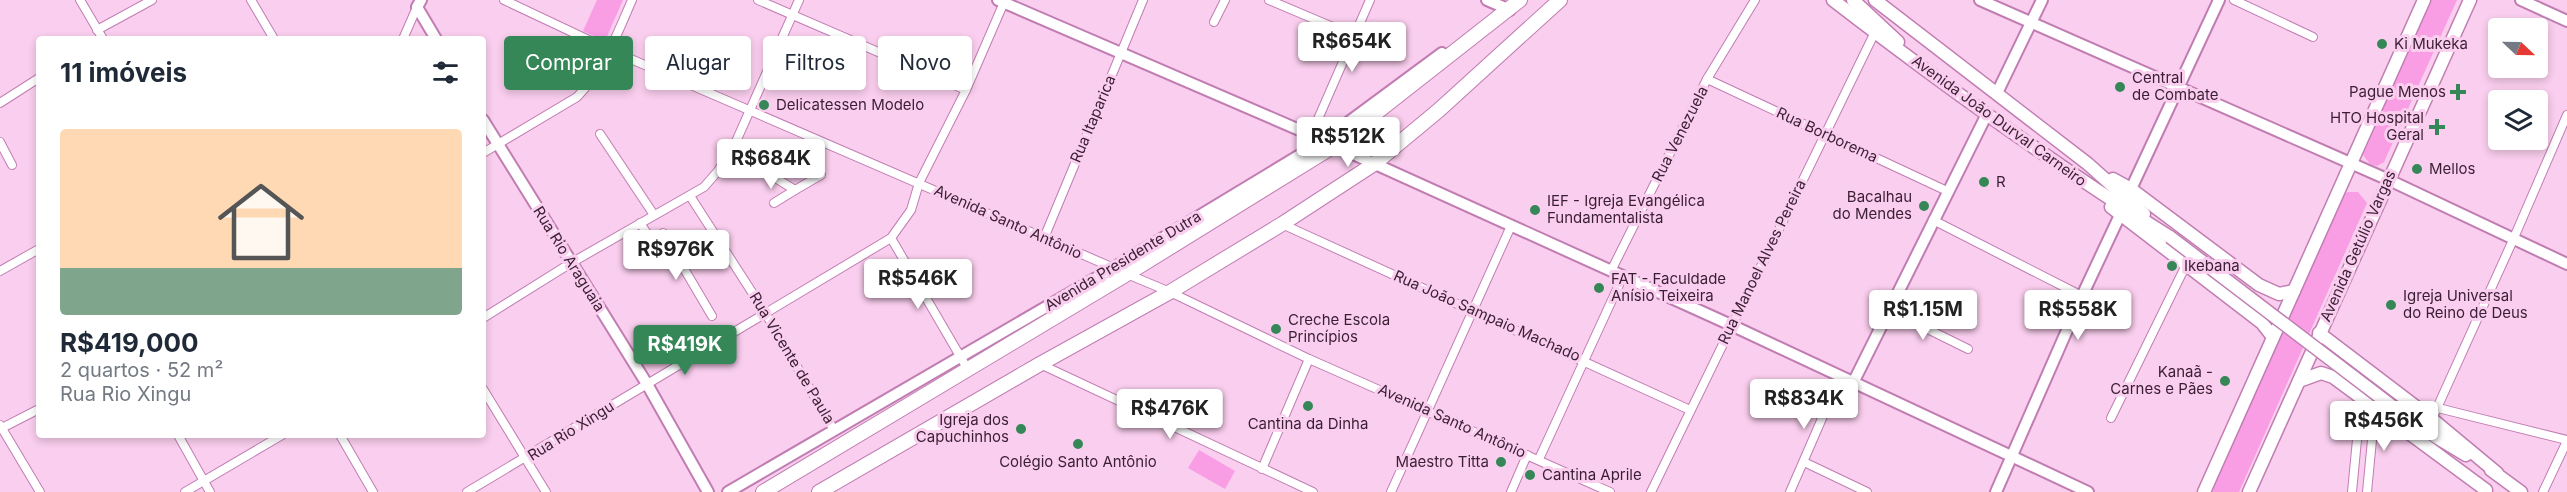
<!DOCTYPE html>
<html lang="pt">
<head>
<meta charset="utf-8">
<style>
	:root { --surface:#fff; --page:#f6f6f7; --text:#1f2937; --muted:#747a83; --accent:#368758 }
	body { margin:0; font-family:Inter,sans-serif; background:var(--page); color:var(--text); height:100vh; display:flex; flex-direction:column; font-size:22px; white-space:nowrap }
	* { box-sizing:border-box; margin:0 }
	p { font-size:20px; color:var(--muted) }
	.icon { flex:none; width:33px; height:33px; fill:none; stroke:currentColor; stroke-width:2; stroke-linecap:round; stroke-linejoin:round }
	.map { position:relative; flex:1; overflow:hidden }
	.details { position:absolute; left:36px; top:36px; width:450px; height:402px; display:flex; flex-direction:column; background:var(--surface); border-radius:6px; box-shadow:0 3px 9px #0003 }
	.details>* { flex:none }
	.top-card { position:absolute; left:504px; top:36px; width:570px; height:54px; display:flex; gap:12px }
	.needle { width:39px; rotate:112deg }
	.tools { position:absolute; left:2488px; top:18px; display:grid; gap:12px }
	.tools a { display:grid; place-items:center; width:60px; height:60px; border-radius:6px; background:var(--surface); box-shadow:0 3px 9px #0003; font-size:30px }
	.price { position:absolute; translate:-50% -51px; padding:0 14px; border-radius:6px; background:#fff; color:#222; font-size:20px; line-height:39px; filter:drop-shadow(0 2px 3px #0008) }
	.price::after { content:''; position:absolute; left:50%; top:36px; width:18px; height:14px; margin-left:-9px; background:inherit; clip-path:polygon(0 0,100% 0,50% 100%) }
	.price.active { background:var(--accent); color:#fff }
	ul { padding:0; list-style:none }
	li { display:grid; align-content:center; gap:12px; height:318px; padding:0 24px }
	li span { display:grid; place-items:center; height:186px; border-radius:6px; color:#555 }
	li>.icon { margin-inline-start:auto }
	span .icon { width:108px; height:108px; fill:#fffc; stroke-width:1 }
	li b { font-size:26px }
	h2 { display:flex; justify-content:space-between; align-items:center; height:72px; padding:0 24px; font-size:26px }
	.tag { padding:0 21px; border-radius:6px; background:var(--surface); box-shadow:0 3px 9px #0003; font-size:21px; line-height:54px }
	.tag.active { background:var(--accent); color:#fff }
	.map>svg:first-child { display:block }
	.green { fill:#f99de5 }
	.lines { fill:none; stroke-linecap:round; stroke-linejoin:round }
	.street-casing { stroke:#c17db2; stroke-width:10 }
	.secondary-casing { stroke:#c17db2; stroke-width:14 }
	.primary-casing { stroke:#c17db2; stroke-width:15 }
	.highway-casing { stroke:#c17db2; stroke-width:16 }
	.street { stroke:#fff; stroke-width:8 }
	.secondary { stroke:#fff; stroke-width:10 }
	.primary { stroke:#fff; stroke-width:12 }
	.highway { stroke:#fff; stroke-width:14 }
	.primary-bridge-casing { stroke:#c17db2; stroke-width:15; stroke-linecap:butt }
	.primary-bridge { stroke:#fff; stroke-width:12 }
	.poi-dot { fill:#368758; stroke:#faceee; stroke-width:2 }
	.labels { text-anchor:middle; stroke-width:6; stroke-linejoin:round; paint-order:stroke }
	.poi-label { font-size:15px; fill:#3a1e34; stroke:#faceee; text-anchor:start }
	.street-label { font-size:15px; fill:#3a1e34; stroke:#faceee }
</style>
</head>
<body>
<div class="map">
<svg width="2567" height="492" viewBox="0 0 2567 492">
	<rect width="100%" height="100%" fill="#faceee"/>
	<g class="green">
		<path d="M 597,0 L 623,0 L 605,41 L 583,31 Z"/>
		<path d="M 2431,0 L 2457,0 L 2384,162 L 2377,166 L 2370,164 L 2363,155 Z"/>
		<path d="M 2348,192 L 2358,192 L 2367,203 L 2239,492 L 2212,492 L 2343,194 Z"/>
		<path d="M 1199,450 L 1235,471 L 1225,489 L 1188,468 Z"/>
	</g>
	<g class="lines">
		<defs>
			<g id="street">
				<path d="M 80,0 L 103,39"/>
				<path d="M 251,0 L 274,39"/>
				<path d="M 504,0 L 610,50 L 1116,269"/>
				<path d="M 758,0 L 966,90"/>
				<path d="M 1269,0 L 1354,36"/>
				<path d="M 2234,0 L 2313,37"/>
				<path d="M 1214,22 L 1225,0"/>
				<path d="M 97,30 L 152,0"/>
				<path d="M 403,39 L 417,7"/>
				<path d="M 1707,79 L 1947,191"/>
				<path d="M 0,103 L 39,78"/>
				<path d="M 600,134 L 654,215"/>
				<path d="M 1311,135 L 1370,0"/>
				<path d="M 0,142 L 12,165"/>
				<path d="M 734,146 L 740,156 L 795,190 L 821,175"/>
				<path d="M 483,153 L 577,97 C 604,70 617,34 632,0"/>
				<path d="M 690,196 L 766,314 L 834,430"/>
				<path d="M 774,203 L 795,190"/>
				<path d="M 1933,220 L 2082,296"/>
				<path d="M 640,223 C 649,237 654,245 671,247"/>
				<path d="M 1282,224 L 1690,410"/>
				<path d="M 663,233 L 712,316"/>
				<path d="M 891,238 L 967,368"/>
				<path d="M 1044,238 L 1143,0"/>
				<path d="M 0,271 L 39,249"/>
				<path d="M 1611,271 L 1707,79 L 1755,0"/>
				<path d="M 1127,274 L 1170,292 L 1309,359 L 1610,492"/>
				<path d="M 1889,310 L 1968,349"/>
				<path d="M 483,318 L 571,263 L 704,187 L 718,171 L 734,146 L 799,0"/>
				<path d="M 1040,364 L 1313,492"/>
				<path d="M 483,389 L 546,492"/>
				<path d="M 2438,408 L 2567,440"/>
				<path d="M 2111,418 L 2186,265"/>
				<path d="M 2432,419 L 2513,240 L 2567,115"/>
				<path d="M 0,425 L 40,492"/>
				<path d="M 0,429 L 39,409"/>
				<path d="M 178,435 L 210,492"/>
				<path d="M 340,435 L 373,492"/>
				<path d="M 1539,459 L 1623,276"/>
				<path d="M 1804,462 L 1867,492"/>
				<path d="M 1262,469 L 1309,359"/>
				<path d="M 185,492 L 282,435"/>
				<path d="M 467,492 L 891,238 L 911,210 L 919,183 L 966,90 L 1005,0"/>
				<path d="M 1391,492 L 1511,226"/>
				<path d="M 1511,492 L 1527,455"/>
				<path d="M 1651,492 L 1875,32"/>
				<path d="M 1790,492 L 1840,377"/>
				<path d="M 2352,492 L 2361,398"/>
				<path d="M 2367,492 L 2375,409"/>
				<path d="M 2543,492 L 2567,441"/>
			</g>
			<g id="secondary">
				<path d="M 421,0 L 417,7 L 436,39"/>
				<path d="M 998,0 L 1311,135 L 1731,325 L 2088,492"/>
				<path d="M 1487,0 L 1510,10"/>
				<path d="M 1980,0 L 2389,180 L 2567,264"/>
				<path d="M 2521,0 L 2567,21"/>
				<path d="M 1997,93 L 2042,0"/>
				<path d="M 483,120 L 647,384 L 708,492"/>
				<path d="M 2131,189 L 2219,0"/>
				<path d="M 1853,383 L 1986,116"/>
				<path d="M 728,492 L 1113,268 L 1323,141 L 1442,53"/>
				<path d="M 1996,492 L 2082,296 L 2120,215"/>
			</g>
			<g id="primary">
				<path d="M 1833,0 C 1942,84 2053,164 2170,237"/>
				<path d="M 1853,0 L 1898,42"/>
				<path d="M 1875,0 L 2088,164 L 2144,214"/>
				<path d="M 2113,179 L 2131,189 L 2259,285 L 2279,294 L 2294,291"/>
				<path d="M 2111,207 L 2262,323 L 2273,337"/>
				<path d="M 2319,333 L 2432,419 L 2497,473"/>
				<path d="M 2299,381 L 2321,373 L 2333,377 L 2486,490"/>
				<path d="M 2418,426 L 2466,455"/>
				<path d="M 2491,470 L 2521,492"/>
				<path d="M 2204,492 L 2424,0"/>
				<path d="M 2249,492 L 2470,0"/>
			</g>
			<g id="highway">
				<path d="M 763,492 L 1127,274 L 1334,146 L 1520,0"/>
				<path d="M 819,492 L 1040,364 L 1170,292 L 1282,224 L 1374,164 L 1439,110 L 1560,0"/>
			</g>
		</defs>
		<use href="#street" class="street-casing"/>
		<use href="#secondary" class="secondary-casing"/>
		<use href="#primary" class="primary-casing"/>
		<use href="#highway" class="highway-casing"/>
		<use href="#street" class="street"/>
		<use href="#secondary" class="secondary"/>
		<use href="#primary" class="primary"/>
		<use href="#highway" class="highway"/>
		<defs>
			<path id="primary-bridge" d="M 2170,237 L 2418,426"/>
		</defs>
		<use href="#primary-bridge" class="primary-bridge-casing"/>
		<use href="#primary-bridge" class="primary-bridge"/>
	</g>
	<g class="poi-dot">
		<circle cx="2382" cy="44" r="6"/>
		<circle cx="2120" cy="87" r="6"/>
		<path d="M2455 83h6v6h6v6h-6v6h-6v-6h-6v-6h6z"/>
		<circle cx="764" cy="105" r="6"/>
		<path d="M2434 118h6v6h6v6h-6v6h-6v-6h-6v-6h6z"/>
		<circle cx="2417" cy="169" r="6"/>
		<circle cx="1984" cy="182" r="6"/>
		<circle cx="1924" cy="206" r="6"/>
		<circle cx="1535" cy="210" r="6"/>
		<circle cx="2172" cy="266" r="6"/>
		<circle cx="1599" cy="288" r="6"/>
		<circle cx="2391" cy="305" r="6"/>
		<circle cx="1276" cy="329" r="6"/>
		<circle cx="2225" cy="381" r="6"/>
		<circle cx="1308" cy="406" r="6"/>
		<circle cx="1021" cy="429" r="6"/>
		<circle cx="1078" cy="444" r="6"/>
		<circle cx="1501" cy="462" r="6"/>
		<circle cx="1530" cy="475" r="6"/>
	</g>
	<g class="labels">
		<g class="poi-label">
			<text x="2394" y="49">Ki Mukeka</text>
			<text x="2132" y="83">Central<tspan x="2132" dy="17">de Combate</tspan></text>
			<text x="2446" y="97" text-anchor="end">Pague Menos</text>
			<text x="776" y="110">Delicatessen Modelo</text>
			<text x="2424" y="123" text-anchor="end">HTO Hospital<tspan x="2424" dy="17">Geral</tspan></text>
			<text x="2429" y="174">Mellos</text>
			<text x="1996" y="187">R</text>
			<text x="1912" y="202" text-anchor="end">Bacalhau<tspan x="1912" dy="17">do Mendes</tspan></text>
			<text x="1547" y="206">IEF - Igreja Evangélica<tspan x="1547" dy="17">Fundamentalista</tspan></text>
			<text x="2184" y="271">Ikebana</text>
			<text x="1611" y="284">FAT - Faculdade<tspan x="1611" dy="17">Anísio Teixeira</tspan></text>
			<text x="2403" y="301">Igreja Universal<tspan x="2403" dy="17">do Reino de Deus</tspan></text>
			<text x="1288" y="325">Creche Escola<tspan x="1288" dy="17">Princípios</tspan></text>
			<text x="2213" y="377" text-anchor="end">Kanaã -<tspan x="2213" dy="17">Carnes e Pães</tspan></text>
			<text x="1009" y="425" text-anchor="end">Igreja dos<tspan x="1009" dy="17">Capuchinhos</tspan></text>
			<text x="1308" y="429" text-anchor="middle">Cantina da Dinha</text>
			<text x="1078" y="467" text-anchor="middle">Colégio Santo Antônio</text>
			<text x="1489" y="467" text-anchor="end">Maestro Titta</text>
			<text x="1542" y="480">Cantina Aprile</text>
		</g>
		<g class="street-label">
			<text transform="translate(1093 119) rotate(-67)" y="5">Rua Itaparica</text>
			<text transform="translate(1999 121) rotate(36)" y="5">Avenida João Durval Carneiro</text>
			<text transform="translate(1680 134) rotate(-63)" y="5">Rua Venezuela</text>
			<text transform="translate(1827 135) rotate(25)" y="5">Rua Borborema</text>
			<text transform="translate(1008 222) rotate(24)" y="5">Avenida Santo Antônio</text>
			<text transform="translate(2358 246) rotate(-66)" y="5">Avenida Getúlio Vargas</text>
			<text transform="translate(569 259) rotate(58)" y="5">Rua Rio Araguaia</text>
			<text transform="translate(1123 261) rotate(-31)" y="5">Avenida Presidente Dutra</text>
			<text transform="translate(1762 262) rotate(-64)" y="5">Rua Manoel Alves Pereira</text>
			<text transform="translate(1487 316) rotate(24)" y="5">Rua João Sampaio Machado</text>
			<text transform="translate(792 358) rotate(59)" y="5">Rua Vicente de Paula</text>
			<text transform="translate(1452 421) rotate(24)" y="5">Avenida Santo Antônio</text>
			<text transform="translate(571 431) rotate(-32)" y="5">Rua Rio Xingu</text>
		</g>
	</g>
</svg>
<div class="tools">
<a><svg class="needle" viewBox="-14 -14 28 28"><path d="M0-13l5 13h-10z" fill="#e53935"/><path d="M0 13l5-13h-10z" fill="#747a83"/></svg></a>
<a><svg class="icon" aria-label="layers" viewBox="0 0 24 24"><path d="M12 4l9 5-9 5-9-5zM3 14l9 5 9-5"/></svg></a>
</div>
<b class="price" style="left:1352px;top:73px">R$654K</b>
<b class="price" style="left:1348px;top:168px">R$512K</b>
<b class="price" style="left:771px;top:190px">R$684K</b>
<b class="price" style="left:676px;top:281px">R$976K</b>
<b class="price" style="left:918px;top:310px">R$546K</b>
<b class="price" style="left:1923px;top:341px">R$1.15M</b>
<b class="price" style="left:2078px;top:341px">R$558K</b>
<b class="price active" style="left:685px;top:376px">R$419K</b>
<b class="price" style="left:1804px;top:430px">R$834K</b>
<b class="price" style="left:1170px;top:440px">R$476K</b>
<b class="price" style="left:2384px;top:452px">R$456K</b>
<div class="top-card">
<a class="tag active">Comprar</a>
<a class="tag">Alugar</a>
<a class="tag">Filtros</a>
<a class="tag">Novo</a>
</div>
<section class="details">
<h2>11 imóveis<svg class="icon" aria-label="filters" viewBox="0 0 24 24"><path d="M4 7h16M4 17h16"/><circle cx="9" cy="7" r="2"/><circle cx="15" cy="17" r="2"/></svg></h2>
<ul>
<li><span style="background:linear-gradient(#ffd9b3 75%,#7fa58c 0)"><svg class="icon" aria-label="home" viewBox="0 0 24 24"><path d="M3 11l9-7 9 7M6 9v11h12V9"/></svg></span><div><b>R$419,000</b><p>2 quartos · 52 m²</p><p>Rua Rio Xingu</p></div></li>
</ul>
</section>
</div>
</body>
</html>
